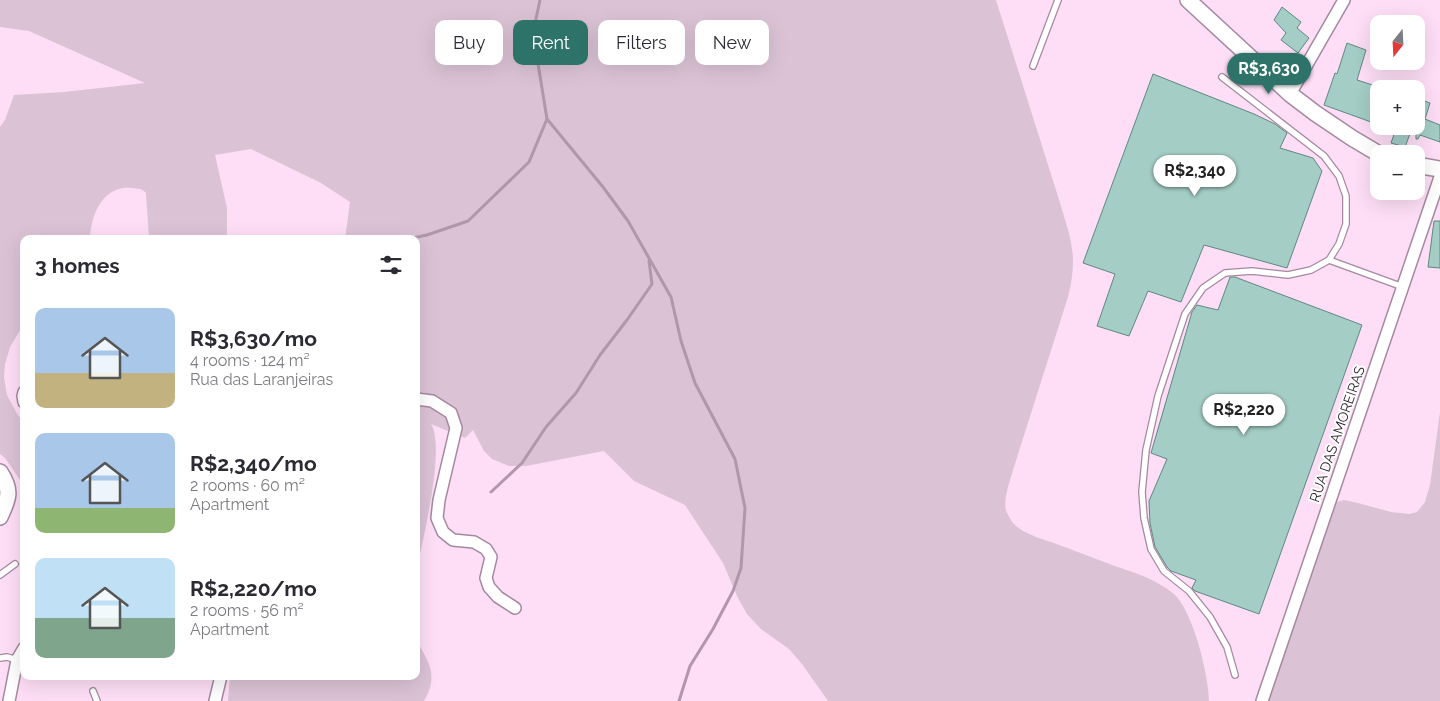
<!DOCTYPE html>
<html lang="en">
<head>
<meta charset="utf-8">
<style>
	:root { --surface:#fff; --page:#f2f2f3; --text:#2b2b33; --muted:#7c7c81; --accent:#2d7369 }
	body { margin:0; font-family:Raleway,sans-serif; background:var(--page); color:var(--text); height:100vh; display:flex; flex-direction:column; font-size:19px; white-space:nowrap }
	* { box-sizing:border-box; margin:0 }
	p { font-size:16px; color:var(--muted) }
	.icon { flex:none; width:28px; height:28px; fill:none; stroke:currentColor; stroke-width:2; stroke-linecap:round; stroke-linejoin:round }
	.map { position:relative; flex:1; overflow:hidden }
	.panel { position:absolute; left:20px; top:235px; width:400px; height:445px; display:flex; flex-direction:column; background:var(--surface); border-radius:10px; box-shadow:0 5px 20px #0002 }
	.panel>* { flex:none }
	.guide { position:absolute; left:435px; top:20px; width:475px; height:45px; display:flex; gap:10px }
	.needle { width:32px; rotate:198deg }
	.controls { position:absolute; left:1370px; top:15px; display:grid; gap:10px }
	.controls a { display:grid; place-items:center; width:55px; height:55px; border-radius:10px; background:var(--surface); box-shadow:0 5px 20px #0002; font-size:25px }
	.price { position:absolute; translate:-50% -42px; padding:0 11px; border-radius:18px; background:#fff; color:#222; font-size:16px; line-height:32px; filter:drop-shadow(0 1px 2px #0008) }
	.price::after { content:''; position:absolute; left:50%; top:30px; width:15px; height:11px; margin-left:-8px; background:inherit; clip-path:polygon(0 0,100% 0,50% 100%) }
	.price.current { background:var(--accent); color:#fff }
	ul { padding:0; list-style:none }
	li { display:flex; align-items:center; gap:15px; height:125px; padding:0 15px }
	li span { display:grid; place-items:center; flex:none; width:140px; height:100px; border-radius:10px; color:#555 }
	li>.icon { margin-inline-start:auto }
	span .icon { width:60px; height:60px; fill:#fffc; stroke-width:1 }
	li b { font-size:21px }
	h2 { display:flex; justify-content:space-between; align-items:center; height:60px; padding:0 15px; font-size:21px }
	.chip { padding:0 18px; border-radius:10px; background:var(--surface); box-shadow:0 5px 20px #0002; font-size:18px; line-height:45px }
	.chip.current { background:var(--accent); color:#fff }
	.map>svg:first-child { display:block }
	.green { fill:#dbc3d5 }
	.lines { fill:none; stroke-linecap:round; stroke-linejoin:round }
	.stream { stroke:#b297ac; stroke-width:3 }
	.building { fill:#a3cdc5; stroke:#608881 }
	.lane-casing { stroke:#a5899f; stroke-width:8 }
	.street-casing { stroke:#a5899f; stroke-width:14 }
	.secondary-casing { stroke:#a5899f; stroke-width:18 }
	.lane { stroke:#fff; stroke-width:5.5 }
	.street { stroke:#fff; stroke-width:11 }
	.secondary { stroke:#fff; stroke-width:15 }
	.labels { text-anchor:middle; stroke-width:4; stroke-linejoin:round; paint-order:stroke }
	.street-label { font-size:14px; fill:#2e232c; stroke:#fff }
</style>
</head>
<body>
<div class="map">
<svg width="1440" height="701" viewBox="0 0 1440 701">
	<rect width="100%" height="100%" fill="#fddef6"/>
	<g class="green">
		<path d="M 0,0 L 996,0 L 1061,206 C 1066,223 1073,243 1073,261 C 1073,273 1071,285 1068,297 L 1013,470 C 1010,481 1003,499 1006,511 C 1008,514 1011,521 1014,524 C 1021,532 1041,539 1051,542 C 1072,550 1092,557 1112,565 C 1133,572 1156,579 1174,594 C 1193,611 1209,676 1209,701 L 828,701 L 802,664 L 789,649 L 761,629 L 747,614 L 738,598 L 723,563 L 685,505 L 634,481 L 604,451 L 526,466 L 509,466 L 492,459 L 484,451 L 473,430 L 465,438 L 431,424 C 446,448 422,543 416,573 L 416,239 L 345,239 L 350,202 L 321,183 L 251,149 L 215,155 L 227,208 L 227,239 L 149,239 L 146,193 C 142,188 138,189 132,188 C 103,185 91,214 90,239 L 24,239 L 24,328 L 19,332 L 10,347 L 5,364 L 4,377 L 7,395 L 16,412 L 24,424 L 24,486 L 5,458 L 0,454 L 0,127 L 5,120 L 14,95 L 64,92 L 145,83 L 29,31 L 0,27 Z"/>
		<path d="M 1440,412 L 1440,701 L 1263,701 L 1293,605 L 1314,529 L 1321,513 L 1329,504 L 1344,500 L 1358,503 L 1391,512 L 1409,514 L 1417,512 L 1425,502 L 1430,485 Z"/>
		<path d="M 416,639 C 429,663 439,675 424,701 L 228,701 L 230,676 L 416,676 Z"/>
	</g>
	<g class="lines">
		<g class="stream">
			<path d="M 540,0 L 533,33 L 547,119 L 603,187 L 628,221 L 671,297 L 681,341 L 695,383 L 735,459 L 745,508 L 741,568 L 733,591 L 713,629 L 690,666 L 679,701"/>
			<path d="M 408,239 L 427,235 L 468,221 L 529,162 L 547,119"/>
			<path d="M 491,492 L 522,463 L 546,427 L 576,393 L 600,355 L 627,320 L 652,284 L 649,261"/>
		</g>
	</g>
	<g class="building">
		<path d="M 1282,7 L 1301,22 L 1297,28 L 1309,38 L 1298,53 L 1281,40 L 1286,33 L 1274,20 Z"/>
		<path d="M 1347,43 L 1366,50 L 1357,80 L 1379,87 L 1379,100 L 1371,122 L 1324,105 L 1335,73 L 1337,74 Z"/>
		<path d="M 1153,74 L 1254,114 L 1275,124 L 1287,133 L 1280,148 L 1313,158 L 1322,171 L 1287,268 L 1204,245 L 1181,302 L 1148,291 L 1129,336 L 1097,326 L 1115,274 L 1083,263 Z"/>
		<path d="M 1416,98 L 1430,103 L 1425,119 L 1440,125 L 1440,142 L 1420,135 L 1418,139 L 1416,139 Z"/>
		<path d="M 1397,126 L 1413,126 L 1405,147 L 1391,143 Z"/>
		<path d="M 1434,221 L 1440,221 L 1440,268 L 1428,267 Z"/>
		<path d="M 1230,277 L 1235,277 L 1362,325 L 1259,614 L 1195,591 L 1192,588 L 1196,580 L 1171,571 L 1167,567 L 1155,547 L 1150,523 L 1149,501 L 1167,459 L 1151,453 L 1192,312 L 1197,305 L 1218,310 Z"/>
	</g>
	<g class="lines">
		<defs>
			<g id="lane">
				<path d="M 1033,66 L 1058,0"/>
				<path d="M 1222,77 L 1324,156 L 1339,176 L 1346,196 L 1346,224 L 1339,244 L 1329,260 L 1403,287"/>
				<path d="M 0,575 L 15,564"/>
				<path d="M 0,658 L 7,657 L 17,660"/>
				<path d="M 1235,675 L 1227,647 L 1210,617 L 1189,591 L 1164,571 L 1151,549 L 1144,518 L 1142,492 L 1146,450 L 1158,396 L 1185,314 L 1203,288 L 1225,273 L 1252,271 L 1288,275 L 1311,270 L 1329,260"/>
				<path d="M 93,691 L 97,701"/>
			</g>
			<g id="street">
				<path d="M 1290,94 L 1344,0"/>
				<path d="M 24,392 L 23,396 L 24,402"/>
				<path d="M 416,399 L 432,401 L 451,413 L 456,428 L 439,500 L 437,518 L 443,532 L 453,540 L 474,542 L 486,549 L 491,557 L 486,578 L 489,587 L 498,597 L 515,608"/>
				<path d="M 9,701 L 17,660 L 24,648"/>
				<path d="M 215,701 L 221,676"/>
				<path d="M 1262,701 L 1440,177"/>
			</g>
			<g id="secondary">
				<path d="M 1188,0 L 1290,94 L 1315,113 L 1352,138 L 1379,154"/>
				<path d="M 1416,165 L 1440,169"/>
				<path d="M 0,472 C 12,490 9,498 0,517"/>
			</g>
		</defs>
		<use href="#lane" class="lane-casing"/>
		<use href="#street" class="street-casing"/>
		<use href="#secondary" class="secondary-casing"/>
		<use href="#lane" class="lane"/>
		<use href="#street" class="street"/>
		<use href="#secondary" class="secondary"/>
	</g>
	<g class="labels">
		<g class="street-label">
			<text transform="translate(1337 434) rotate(-71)" y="5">RUA DAS AMOREIRAS</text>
		</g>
	</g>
</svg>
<div class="controls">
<a><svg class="needle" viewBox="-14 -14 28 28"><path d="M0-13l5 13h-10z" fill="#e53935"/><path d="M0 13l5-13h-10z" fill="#7c7c81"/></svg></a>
<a>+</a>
<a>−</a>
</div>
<b class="price current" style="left:1269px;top:95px">R$3,630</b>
<b class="price" style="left:1195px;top:197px">R$2,340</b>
<b class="price" style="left:1244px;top:436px">R$2,220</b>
<div class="guide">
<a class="chip">Buy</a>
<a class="chip current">Rent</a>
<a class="chip">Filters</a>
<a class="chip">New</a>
</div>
<section class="panel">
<h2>3 homes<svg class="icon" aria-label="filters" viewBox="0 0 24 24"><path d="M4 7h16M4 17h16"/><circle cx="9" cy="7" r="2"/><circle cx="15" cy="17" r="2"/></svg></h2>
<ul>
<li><span style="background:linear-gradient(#a9c7e8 65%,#c2b280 0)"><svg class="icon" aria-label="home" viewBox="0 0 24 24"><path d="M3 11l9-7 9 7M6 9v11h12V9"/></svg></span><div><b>R$3,630/mo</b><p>4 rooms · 124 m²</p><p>Rua das Laranjeiras</p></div></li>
<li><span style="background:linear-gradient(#a9c7e8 75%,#8fb573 0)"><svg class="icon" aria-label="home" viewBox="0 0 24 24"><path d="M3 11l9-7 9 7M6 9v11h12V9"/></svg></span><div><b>R$2,340/mo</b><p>2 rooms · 60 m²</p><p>Apartment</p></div></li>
<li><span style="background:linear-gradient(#bfe0f5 60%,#7fa58c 0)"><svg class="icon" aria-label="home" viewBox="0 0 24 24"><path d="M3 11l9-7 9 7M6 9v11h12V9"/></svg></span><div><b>R$2,220/mo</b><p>2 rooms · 56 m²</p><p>Apartment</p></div></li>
</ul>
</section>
</div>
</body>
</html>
